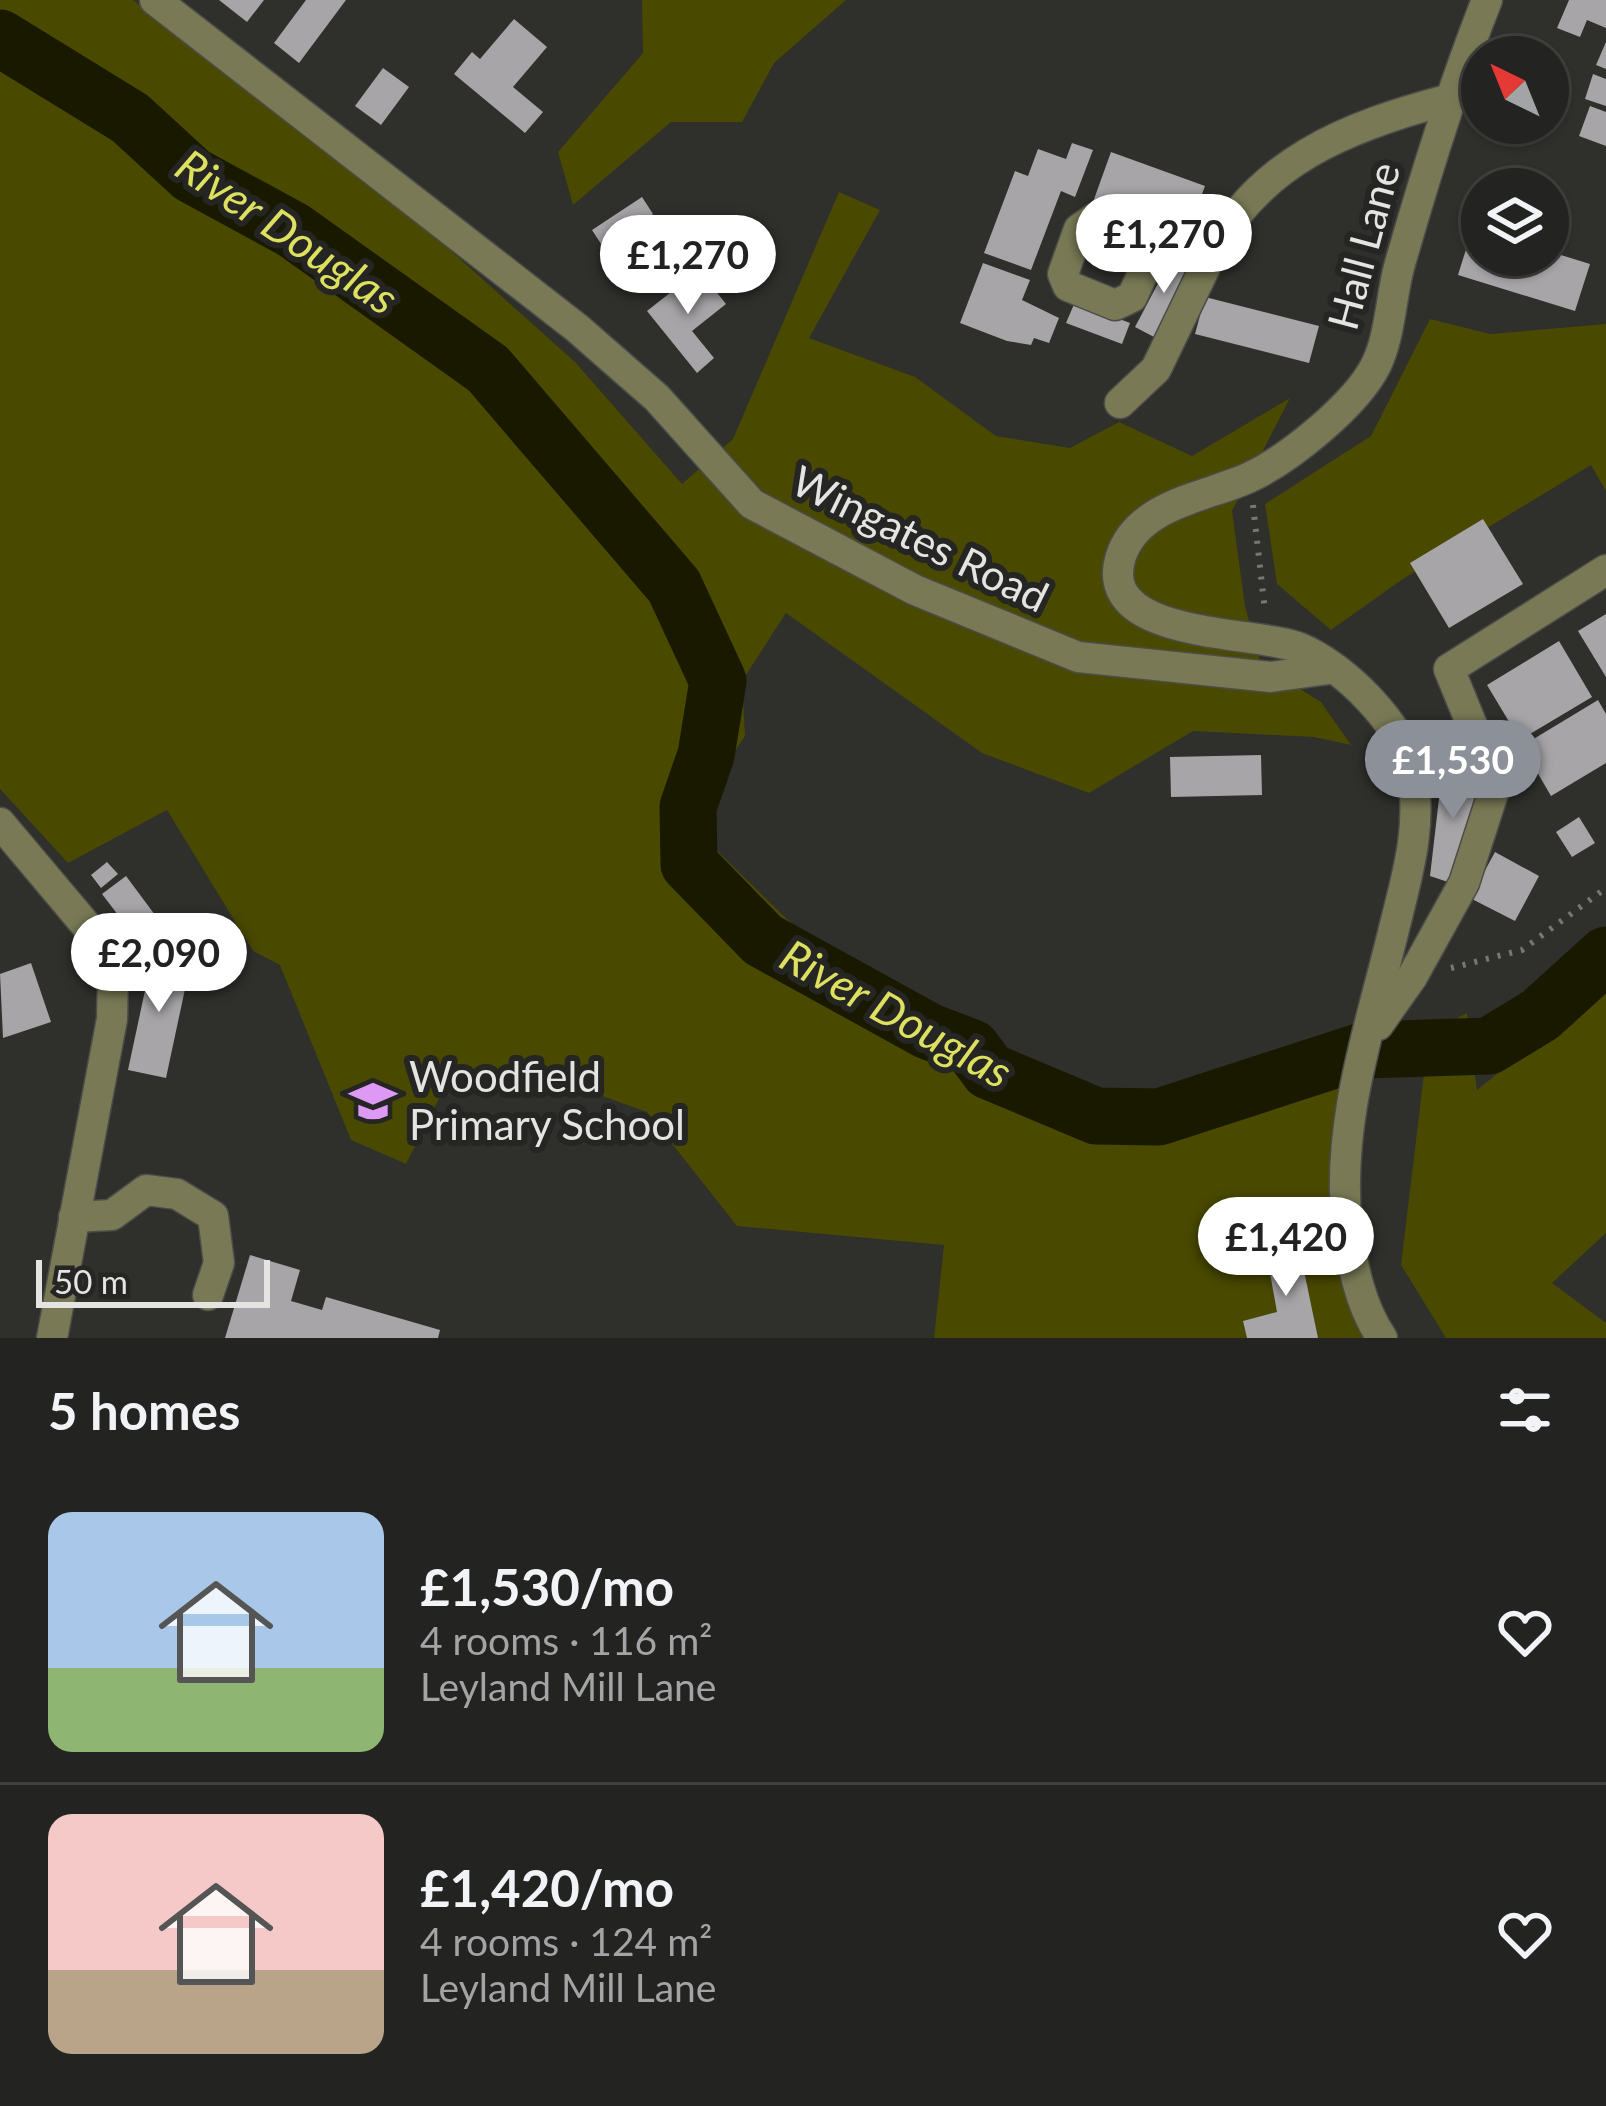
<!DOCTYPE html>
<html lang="en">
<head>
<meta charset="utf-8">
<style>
	:root { --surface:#232321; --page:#2b2b2a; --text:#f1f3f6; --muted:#a3a4a5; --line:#40403f; --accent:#8c9099 }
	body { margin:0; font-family:Lato,sans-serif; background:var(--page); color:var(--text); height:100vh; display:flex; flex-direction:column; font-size:45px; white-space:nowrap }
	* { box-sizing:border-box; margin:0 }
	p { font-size:39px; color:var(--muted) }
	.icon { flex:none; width:66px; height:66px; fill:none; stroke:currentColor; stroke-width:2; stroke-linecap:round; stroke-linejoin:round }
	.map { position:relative; height:1338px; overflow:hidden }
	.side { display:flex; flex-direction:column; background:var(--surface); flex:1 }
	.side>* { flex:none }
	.needle { width:78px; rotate:317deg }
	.fabs { position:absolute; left:1461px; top:36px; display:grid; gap:24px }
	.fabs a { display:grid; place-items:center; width:108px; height:108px; border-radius:50%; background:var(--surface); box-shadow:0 3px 9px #0004,0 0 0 3px var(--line); font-size:60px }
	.scale { position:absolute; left:36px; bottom:30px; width:234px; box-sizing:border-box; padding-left:12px; border:6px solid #e4e4e2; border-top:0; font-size:33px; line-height:42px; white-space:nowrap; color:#e4e4e2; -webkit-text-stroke:9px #252523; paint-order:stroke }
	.price { position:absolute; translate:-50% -102px; padding:0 27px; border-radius:42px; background:#fff; color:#222; font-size:39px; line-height:78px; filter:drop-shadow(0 3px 6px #0008) }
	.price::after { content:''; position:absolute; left:50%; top:72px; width:36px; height:27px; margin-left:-18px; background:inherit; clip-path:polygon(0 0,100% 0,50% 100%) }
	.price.current { background:var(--accent); color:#fff }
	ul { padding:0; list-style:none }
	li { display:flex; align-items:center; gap:36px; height:300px; padding:0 48px }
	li+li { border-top:3px solid var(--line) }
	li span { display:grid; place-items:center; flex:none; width:336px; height:240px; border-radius:24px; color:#555 }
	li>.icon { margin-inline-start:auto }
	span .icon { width:144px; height:144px; fill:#fffc; stroke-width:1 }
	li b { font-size:51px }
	h2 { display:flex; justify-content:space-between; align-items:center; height:144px; padding:0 48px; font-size:51px }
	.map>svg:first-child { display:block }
	.green { fill:#494900 }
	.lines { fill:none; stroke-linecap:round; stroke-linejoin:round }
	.river { stroke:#191900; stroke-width:57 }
	.building { fill:#a7a5a8 }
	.minor-casing { stroke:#4c4c49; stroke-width:33 }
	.path { stroke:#777775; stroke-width:6; stroke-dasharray:3 9; stroke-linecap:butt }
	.minor { stroke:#797a55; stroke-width:30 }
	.labels { text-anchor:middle; stroke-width:12; stroke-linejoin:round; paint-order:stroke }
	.street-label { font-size:42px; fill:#e4e4e2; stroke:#252523 }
	.poi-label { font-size:42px; fill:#e4e4e2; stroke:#252523; text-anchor:start }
	.water-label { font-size:45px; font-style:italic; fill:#dee05f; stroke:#252523 }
</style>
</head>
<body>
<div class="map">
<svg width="1606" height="1338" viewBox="0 0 1606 1338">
	<rect width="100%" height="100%" fill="#2f2f2c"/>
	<g class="green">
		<path d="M 0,0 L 133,0 L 440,241 L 575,362 L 682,484 L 733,439 L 839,192 L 880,210 L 809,338 L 915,377 L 996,436 L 1070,448 L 1119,422 L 1192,456 L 1290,398 L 1232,511 L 1245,606 L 1261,664 L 1321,702 L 1351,745 L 1314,737 L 1193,731 L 1089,793 L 982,753 L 786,613 L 742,681 L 745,736 L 687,821 L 857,988 L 1094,1093 L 1125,1097 L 1347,1080 L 1370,1338 L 934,1338 L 944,1245 L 737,1226 L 647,1112 L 555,1079 L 450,1077 L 406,1164 L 351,1140 L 280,965 L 253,951 L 167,810 L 68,863 L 0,789 Z"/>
		<path d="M 642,0 L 846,0 L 774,63 L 742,122 L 671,122 L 573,205 L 558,152 L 643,53 Z"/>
		<path d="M 1430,319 L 1490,334 L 1606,324 L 1606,491 L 1591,465 L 1403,579 L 1331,630 L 1277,584 L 1265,504 L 1371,436 Z"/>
		<path d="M 1606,986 L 1606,1233 L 1552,1283 L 1606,1323 L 1606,1338 L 1446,1338 L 1401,1265 L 1429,1032 L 1467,1013 L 1477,1090 Z"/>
	</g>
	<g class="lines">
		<path class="river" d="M 0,38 L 130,118 L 192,175 L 293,230 L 488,369 L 674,586 L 718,681 L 706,755 L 688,807 L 689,864 L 763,940 L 928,1031 L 972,1048 L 989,1071 L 1096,1116 L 1159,1117 L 1365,1050 L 1489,1046 L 1540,1015 L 1606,955"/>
	</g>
	<g class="building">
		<path d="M 219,0 L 264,0 L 247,22 Z"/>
		<path d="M 306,0 L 346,0 L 299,63 L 274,43 Z"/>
		<path d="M 1569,0 L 1606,0 L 1606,28 L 1587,20 L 1580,37 L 1557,28 Z"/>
		<path d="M 514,19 L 547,47 L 513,87 L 543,112 L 525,133 L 454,74 L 472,52 L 480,59 Z"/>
		<path d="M 1606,42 L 1606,69 L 1596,65 Z"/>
		<path d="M 383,68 L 409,87 L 381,125 L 355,106 Z"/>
		<path d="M 1593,74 L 1606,79 L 1606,106 L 1585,99 Z"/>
		<path d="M 1590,106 L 1606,112 L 1606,146 L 1579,136 Z"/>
		<path d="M 1072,143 L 1093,150 L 1075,197 L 1061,191 L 1031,270 L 984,253 L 1015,171 L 1028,176 L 1038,149 L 1066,159 Z"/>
		<path d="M 1111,152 L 1205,186 L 1186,237 L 1093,202 Z"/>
		<path d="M 642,197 L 653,214 L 647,219 L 665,248 L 672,244 L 681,259 L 630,291 L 620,274 L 627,269 L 619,255 L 611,242 L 603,247 L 592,230 Z"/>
		<path d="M 1473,227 L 1482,230 L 1482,255 L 1548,255 L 1548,251 L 1590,264 L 1575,311 L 1458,275 Z"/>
		<path d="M 1173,255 L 1192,265 L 1154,337 L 1135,327 Z"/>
		<path d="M 983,263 L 1030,280 L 1022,300 L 1059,318 L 1049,343 L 1034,338 L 1031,345 L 1007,341 L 960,323 Z"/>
		<path d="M 699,270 L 726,304 L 692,331 L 714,358 L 697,373 L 647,311 Z"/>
		<path d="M 1205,297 L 1319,326 L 1309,363 L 1195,334 Z"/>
		<path d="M 1075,302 L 1130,323 L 1122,344 L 1066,323 Z"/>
		<path d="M 1483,519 L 1523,584 L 1449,628 L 1410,563 Z"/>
		<path d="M 1606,614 L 1606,677 L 1578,631 Z"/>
		<path d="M 1559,641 L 1592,697 L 1520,740 L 1487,685 Z"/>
		<path d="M 1598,700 L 1606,714 L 1606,763 L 1551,796 L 1522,746 Z"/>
		<path d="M 1261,755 L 1262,795 L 1171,797 L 1170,757 Z"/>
		<path d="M 1475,773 L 1476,823 L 1448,882 L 1430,876 L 1440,790 L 1432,777 Z"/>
		<path d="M 1579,817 L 1595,843 L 1572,857 L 1556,832 Z"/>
		<path d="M 1495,852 L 1539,876 L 1515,921 L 1470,898 Z"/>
		<path d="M 107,862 L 118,874 L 101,888 L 91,875 Z"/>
		<path d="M 126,876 L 164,927 L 141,945 L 102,894 Z"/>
		<path d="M 153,953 L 191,961 L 166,1078 L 128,1070 Z"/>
		<path d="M 31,963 L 51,1022 L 3,1038 L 0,974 Z"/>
		<path d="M 1298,1242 L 1318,1338 L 1247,1338 L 1243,1321 L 1277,1312 L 1266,1251 Z"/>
		<path d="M 250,1255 L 300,1270 L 291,1301 L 322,1310 L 326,1297 L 440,1330 L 438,1338 L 225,1338 Z"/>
	</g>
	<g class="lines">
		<defs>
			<g id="minor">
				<path d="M 155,0 L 577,328 L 657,398 L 752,504 L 915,590 L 1078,657 L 1271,677 L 1329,669"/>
				<path d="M 1157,243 L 1132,297 L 1115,305 L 1068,286 L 1063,274 L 1079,229 L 1095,218 L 1209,259 C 1256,162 1348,126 1447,100"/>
				<path d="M 1120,403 L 1156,369 L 1209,259"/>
				<path d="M 0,823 L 101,943 L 113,974 L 112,1019 L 52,1338"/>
				<path d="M 1378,1025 L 1412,977 L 1464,883 L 1496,784 L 1449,669 L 1606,570"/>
				<path d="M 74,1217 L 112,1215 L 146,1190 L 177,1194 L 213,1216 L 219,1263 L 208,1295"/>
				<path d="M 1382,1338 C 1360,1306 1352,1264 1347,1227 C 1336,1125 1369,1031 1393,933 C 1406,879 1423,828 1412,772 C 1403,725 1345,667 1300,648 C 1256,630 1094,640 1121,556 C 1138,504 1206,497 1248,478 C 1289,459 1356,405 1376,365 C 1390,337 1391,297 1399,267 C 1425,176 1452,88 1487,0"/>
			</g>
		</defs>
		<use href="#minor" class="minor-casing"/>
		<g class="path">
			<path d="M 1253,505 L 1265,611"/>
			<path d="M 1451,968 L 1522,950 L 1606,888"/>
		</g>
		<use href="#minor" class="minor"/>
	</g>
	<defs>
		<symbol id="school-bare" viewBox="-9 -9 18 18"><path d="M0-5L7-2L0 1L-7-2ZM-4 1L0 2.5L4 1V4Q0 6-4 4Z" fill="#dd99f4" stroke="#252523" stroke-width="2.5" paint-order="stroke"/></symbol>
	</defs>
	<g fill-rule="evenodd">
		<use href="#school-bare" x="340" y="1068" width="66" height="66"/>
	</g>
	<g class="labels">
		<g class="street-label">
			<text transform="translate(1364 246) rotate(-75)" y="15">Hall Lane</text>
			<text transform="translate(920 539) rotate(26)" y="15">Wingates Road</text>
		</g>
		<g class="poi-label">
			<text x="409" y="1092">Woodfield<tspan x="409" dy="48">Primary School</tspan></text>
		</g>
		<g class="water-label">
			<text transform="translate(287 232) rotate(34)" y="16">River Douglas</text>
			<text transform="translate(896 1014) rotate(29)" y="16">River Douglas</text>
		</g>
	</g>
</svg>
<div class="fabs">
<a><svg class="needle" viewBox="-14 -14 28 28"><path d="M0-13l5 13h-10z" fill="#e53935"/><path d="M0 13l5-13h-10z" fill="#a3a4a5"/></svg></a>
<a><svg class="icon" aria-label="layers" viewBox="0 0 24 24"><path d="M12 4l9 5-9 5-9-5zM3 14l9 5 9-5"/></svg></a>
</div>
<div class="scale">50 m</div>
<b class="price" style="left:1164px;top:296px">£1,270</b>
<b class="price" style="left:688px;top:317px">£1,270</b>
<b class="price current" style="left:1453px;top:822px">£1,530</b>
<b class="price" style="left:159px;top:1015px">£2,090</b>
<b class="price" style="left:1286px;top:1299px">£1,420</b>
</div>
<section class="side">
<h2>5 homes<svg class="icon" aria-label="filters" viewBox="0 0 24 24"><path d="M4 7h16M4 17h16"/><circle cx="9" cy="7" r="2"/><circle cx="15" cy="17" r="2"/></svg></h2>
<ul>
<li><span style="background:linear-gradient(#a9c7e8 65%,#8fb573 0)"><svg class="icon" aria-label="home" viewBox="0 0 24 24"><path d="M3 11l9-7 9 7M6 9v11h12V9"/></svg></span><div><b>£1,530/mo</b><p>4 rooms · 116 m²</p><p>Leyland Mill Lane</p></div><svg class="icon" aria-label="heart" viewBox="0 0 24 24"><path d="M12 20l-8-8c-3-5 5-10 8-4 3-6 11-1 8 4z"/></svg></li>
<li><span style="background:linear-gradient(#f6c9c9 65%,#b9a48a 0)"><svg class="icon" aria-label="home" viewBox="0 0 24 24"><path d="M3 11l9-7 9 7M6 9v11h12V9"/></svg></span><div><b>£1,420/mo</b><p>4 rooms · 124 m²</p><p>Leyland Mill Lane</p></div><svg class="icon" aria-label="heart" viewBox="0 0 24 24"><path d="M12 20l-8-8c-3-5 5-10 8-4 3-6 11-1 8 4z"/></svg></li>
</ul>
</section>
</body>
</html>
